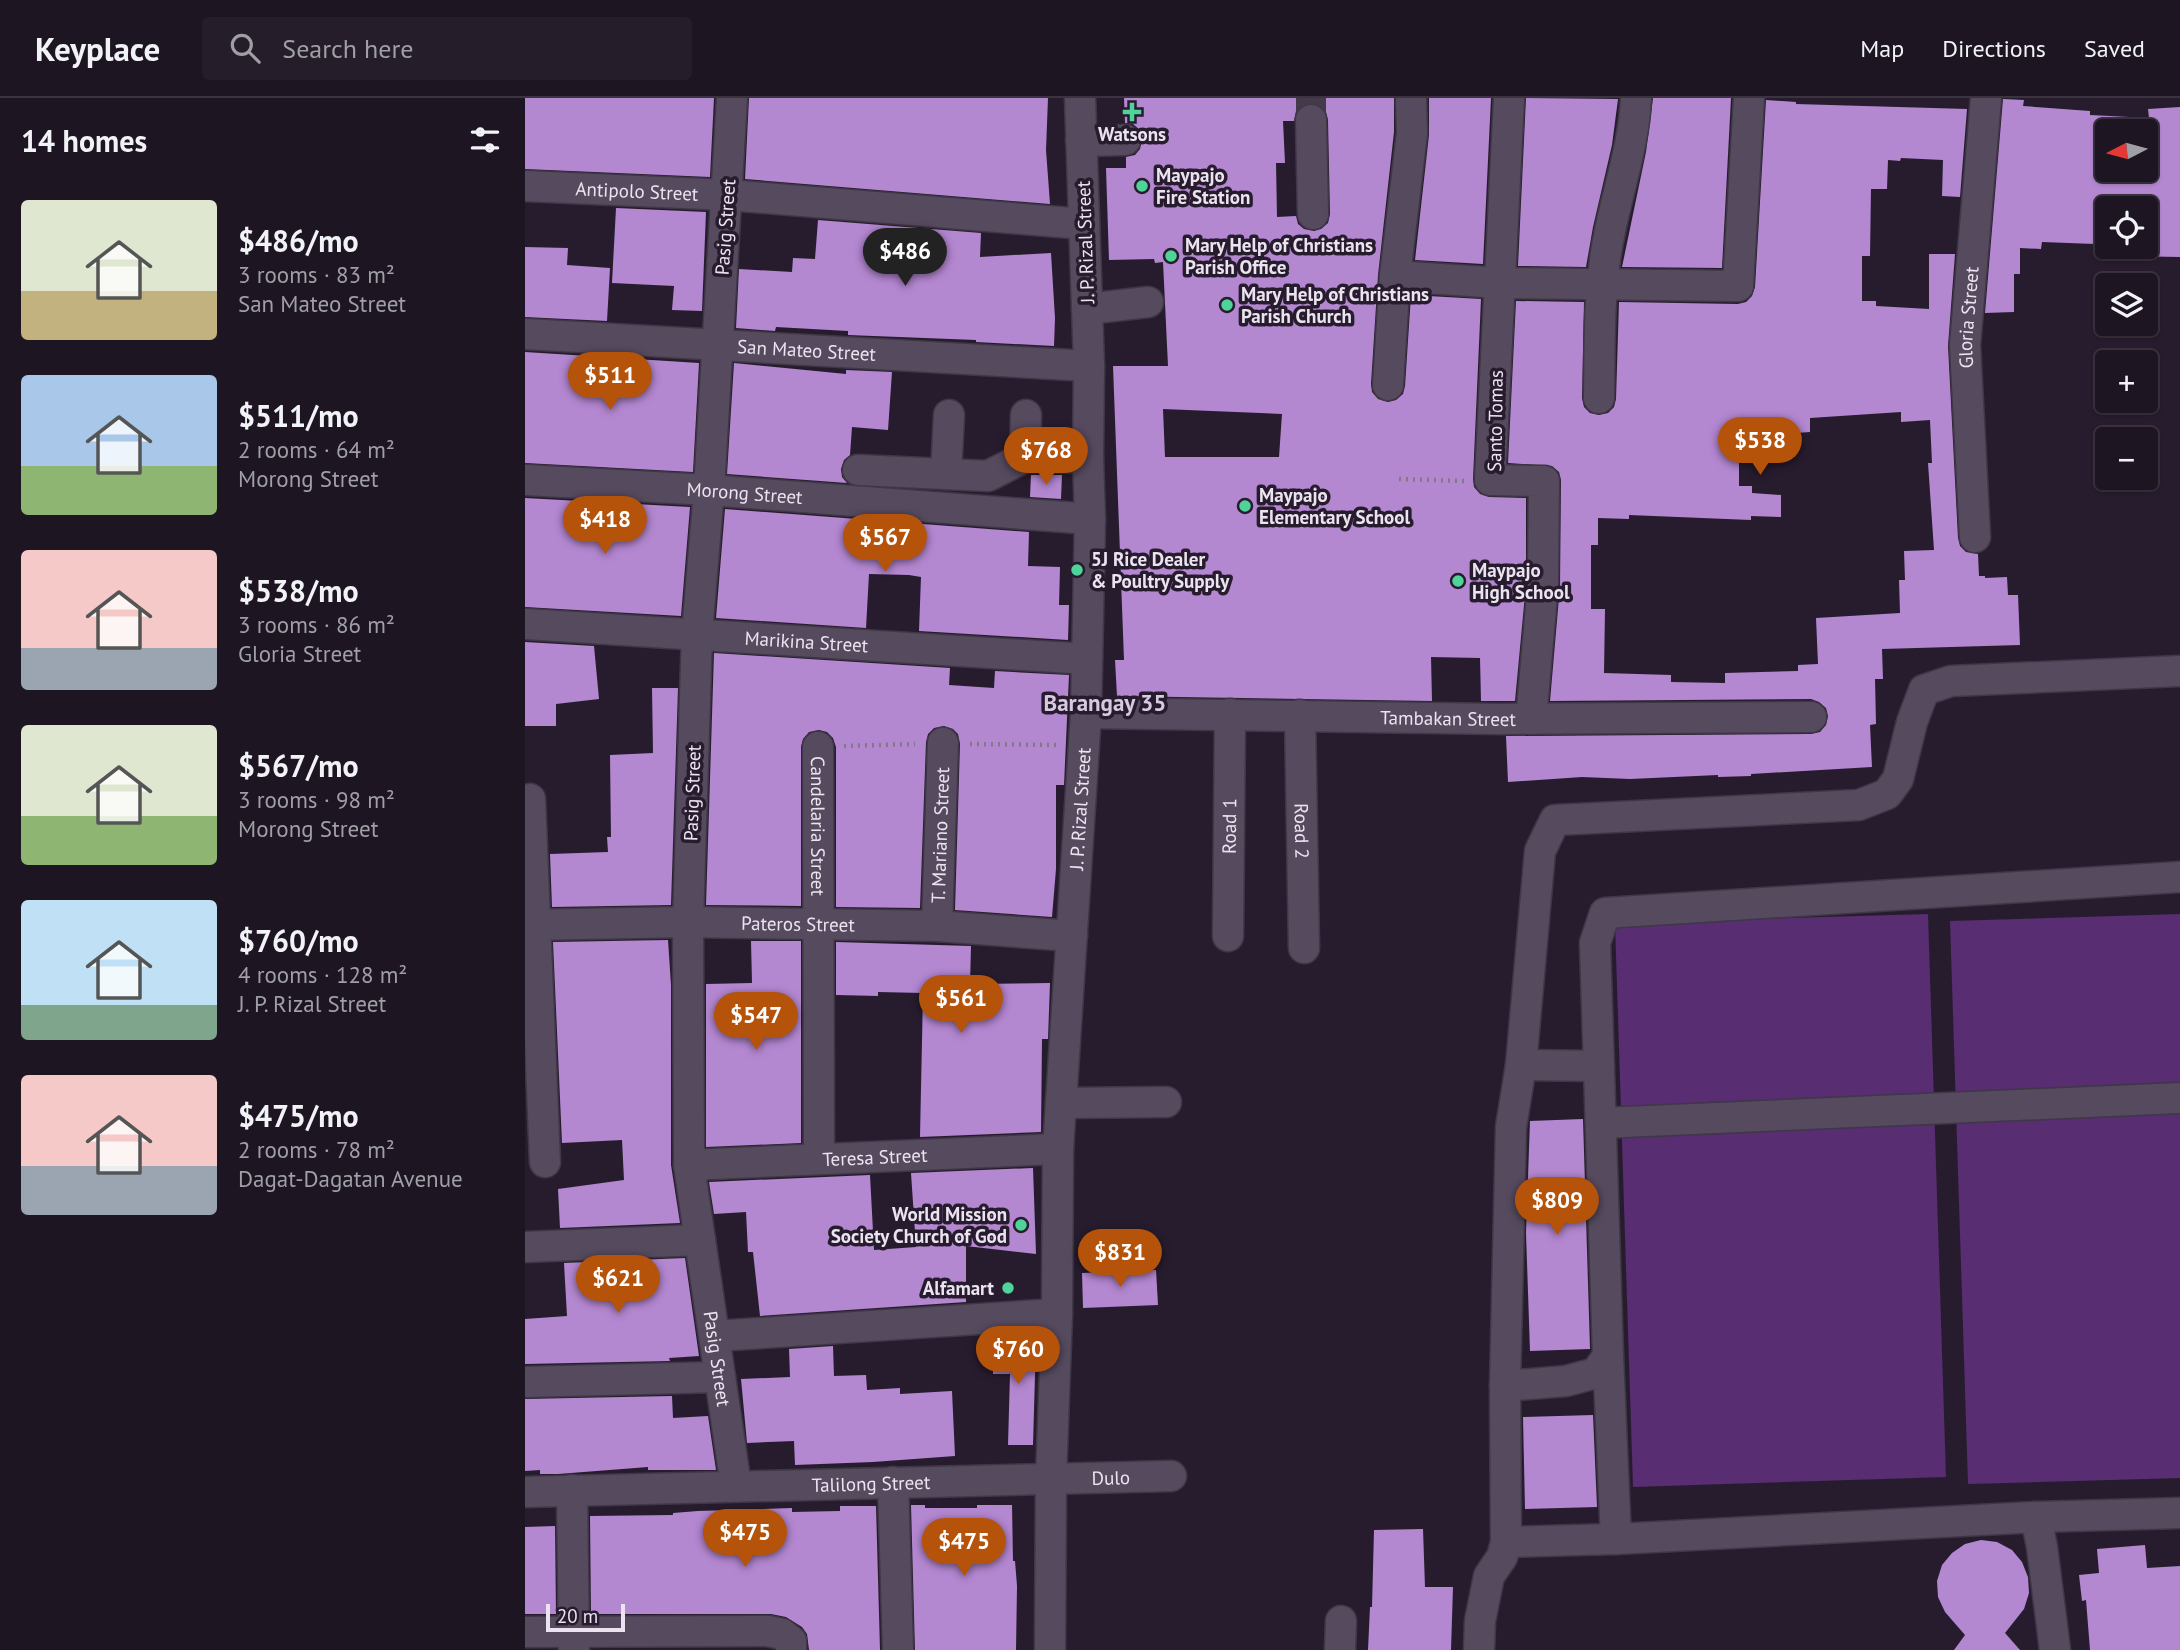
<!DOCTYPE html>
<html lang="en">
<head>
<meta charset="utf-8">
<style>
	:root { --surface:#1d1522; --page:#251e2a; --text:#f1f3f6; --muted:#a09fa5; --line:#3b3440; --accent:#b45309 }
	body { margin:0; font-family:"PT Sans",sans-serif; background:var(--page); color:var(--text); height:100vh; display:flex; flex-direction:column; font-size:26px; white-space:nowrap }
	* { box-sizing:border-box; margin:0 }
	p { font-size:23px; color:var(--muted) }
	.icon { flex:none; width:38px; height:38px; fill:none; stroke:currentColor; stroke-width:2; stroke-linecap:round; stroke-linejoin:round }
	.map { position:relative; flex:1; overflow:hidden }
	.sheet { display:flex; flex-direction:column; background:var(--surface); width:525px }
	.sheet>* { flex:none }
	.needle { width:46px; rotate:264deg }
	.buttons { position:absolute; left:1570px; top:21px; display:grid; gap:14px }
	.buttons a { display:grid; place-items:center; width:63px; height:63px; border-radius:7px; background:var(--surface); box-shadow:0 2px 5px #0004,0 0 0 2px var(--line); font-size:35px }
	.scale { position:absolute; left:21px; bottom:18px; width:79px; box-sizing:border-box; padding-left:7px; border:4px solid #ebe4f0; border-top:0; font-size:19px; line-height:24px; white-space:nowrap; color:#ebe4f0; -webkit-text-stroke:5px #271c2e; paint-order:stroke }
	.price { position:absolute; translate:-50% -60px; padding:0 16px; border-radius:24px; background:var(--accent); color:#fff; font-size:23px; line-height:46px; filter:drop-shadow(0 2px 4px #0008) }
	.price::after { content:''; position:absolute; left:50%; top:42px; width:21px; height:16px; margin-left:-10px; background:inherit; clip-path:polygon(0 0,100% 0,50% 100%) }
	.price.current { background:#222; color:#fff }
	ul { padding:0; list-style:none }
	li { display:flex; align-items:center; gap:21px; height:175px; padding:0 21px }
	li span { display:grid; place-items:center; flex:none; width:196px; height:140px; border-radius:7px; color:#555 }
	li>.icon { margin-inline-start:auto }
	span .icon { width:84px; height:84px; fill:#fffc; stroke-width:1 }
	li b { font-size:30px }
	h2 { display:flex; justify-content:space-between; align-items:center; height:84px; padding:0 21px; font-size:30px }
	header { display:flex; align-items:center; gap:42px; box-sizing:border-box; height:98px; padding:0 35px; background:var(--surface); border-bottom:2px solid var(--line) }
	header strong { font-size:33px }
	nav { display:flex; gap:38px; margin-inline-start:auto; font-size:24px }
	.search { width:490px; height:63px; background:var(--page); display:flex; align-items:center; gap:18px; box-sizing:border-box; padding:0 24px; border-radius:7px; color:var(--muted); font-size:26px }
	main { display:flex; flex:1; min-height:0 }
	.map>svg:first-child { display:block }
	.water { fill:#582d71 }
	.building { fill:#b487d1; fill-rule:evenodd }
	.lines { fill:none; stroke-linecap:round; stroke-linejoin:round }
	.minor-tunnel { stroke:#443a4b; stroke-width:30; stroke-dasharray:30 15; stroke-linecap:butt }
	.minor-casing { stroke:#3f3746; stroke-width:33 }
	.path { stroke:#827888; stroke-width:4.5; stroke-dasharray:2 5; stroke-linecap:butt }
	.minor { stroke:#564a5f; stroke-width:30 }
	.poi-dot { fill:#4ed399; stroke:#271c2e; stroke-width:2.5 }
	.labels { text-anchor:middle; stroke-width:7; stroke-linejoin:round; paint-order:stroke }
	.poi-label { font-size:19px; font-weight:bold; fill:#ebe4f0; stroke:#271c2e; text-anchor:start }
	.street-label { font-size:19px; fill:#ebe4f0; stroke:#271c2e }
	.quarter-label { font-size:23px; font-weight:bold; fill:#d7c9e1; stroke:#271c2e }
</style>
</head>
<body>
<header>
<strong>Keyplace</strong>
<div class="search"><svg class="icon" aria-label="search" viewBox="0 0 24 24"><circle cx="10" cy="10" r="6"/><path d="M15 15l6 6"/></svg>Search here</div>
<nav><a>Map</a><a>Directions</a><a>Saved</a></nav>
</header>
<main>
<section class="sheet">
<h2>14 homes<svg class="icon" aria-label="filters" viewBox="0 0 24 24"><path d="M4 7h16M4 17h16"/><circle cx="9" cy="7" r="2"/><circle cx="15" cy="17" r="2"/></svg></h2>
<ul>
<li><span style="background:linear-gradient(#dfe7d0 65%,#c2b280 0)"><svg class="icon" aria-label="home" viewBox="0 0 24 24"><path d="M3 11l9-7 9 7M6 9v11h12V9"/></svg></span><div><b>$486/mo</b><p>3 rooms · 83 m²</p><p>San Mateo Street</p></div></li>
<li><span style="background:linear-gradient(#a9c7e8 65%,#8fb573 0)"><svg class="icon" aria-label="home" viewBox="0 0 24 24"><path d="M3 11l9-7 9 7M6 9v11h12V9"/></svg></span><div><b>$511/mo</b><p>2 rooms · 64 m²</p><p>Morong Street</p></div></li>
<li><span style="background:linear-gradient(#f6c9c9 70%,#9aa5b1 0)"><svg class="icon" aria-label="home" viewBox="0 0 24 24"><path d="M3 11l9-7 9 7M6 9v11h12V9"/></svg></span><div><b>$538/mo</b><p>3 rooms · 86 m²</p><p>Gloria Street</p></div></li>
<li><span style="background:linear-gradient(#dfe7d0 65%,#8fb573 0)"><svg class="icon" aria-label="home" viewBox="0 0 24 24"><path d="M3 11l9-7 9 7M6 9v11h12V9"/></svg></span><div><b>$567/mo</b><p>3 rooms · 98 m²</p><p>Morong Street</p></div></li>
<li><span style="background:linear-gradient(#bfe0f5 75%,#7fa58c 0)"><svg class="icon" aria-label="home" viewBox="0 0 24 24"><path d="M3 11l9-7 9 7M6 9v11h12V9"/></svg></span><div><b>$760/mo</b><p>4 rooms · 128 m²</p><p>J. P. Rizal Street</p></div></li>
<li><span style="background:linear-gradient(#f6c9c9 65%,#9aa5b1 0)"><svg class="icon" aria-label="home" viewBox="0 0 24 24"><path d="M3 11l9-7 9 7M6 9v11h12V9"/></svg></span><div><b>$475/mo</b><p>2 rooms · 78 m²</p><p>Dagat-Dagatan Avenue</p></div></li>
</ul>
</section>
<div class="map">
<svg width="1655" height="1552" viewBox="0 0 1655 1552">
	<rect width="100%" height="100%" fill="#271c2e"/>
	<g class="water">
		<path d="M 1403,816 L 1421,1379 L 1108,1389 L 1090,825 Z"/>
		<path d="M 1655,816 L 1655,1380 L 1443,1386 L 1425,823 Z"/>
	</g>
	<g class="building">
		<path d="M 0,0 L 189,0 L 185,79 L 0,71 Z"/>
		<path d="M 224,0 L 523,0 L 521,52 L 525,106 L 220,81 Z"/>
		<path d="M 599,0 L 869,0 L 869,34 L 853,177 L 846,286 L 847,294 L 853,301 L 863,304 L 871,302 L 878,296 L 880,288 L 886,197 L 956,201 L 948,381 L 949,389 L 955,396 L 964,399 L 1001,400 L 1001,486 L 990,603 L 956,603 L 955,560 L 906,559 L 907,603 L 592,598 L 590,562 L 599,562 L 588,268 L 643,268 L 638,164 L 630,165 L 629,161 L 584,162 L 581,70 L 601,70 L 601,59 L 610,57 L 615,51 L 617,42 L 615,32 L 608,26 L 600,25 ZM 785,5 L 795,7 L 801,14 L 803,22 L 805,116 L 803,125 L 796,131 L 789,133 L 779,131 L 773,126 L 771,118 L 752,119 L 751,65 L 760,65 L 758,23 L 769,23 L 771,13 L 776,7 ZM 638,311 L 757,316 L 754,359 L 640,359 Z"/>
		<path d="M 904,0 L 966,0 L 958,166 L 890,162 L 904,37 Z"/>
		<path d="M 1001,0 L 1093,1 L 1087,47 L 1068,129 L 1061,169 L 993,168 Z"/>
		<path d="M 1128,0 L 1206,0 L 1197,170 L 1097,169 L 1121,54 Z"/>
		<path d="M 1478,1 L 1499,2 L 1498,8 L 1565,13 L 1565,17 L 1624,20 L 1623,11 L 1655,9 L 1655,159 L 1600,158 L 1600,150 L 1570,149 L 1570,146 L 1517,144 L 1516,151 L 1495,150 L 1495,176 L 1489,176 L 1489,214 L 1460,215 ZM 1582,33 L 1620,33 L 1620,72 L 1582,72 ZM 1582,110 L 1620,110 L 1620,149 L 1582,149 Z"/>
		<path d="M 1241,2 L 1271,4 L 1271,6 L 1442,11 L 1435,99 L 1417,98 L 1418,62 L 1376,60 L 1375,63 L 1363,62 L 1362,91 L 1346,91 L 1345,158 L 1337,158 L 1337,203 L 1351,203 L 1351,208 L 1404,211 L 1404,156 L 1430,156 L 1423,248 L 1433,440 L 1435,448 L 1441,454 L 1453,456 L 1454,478 L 1460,478 L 1460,480 L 1482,479 L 1483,497 L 1493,497 L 1495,547 L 1357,551 L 1358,581 L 1350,581 L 1351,626 L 1345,627 L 1347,669 L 1226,676 L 1226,678 L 1193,679 L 1193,677 L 1105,681 L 1057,679 L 983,684 L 981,638 L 1286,636 L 1295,634 L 1301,627 L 1303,618 L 1301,610 L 1294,604 L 1286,601 L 1025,603 L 1035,488 L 1036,382 L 1034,374 L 1027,368 L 983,365 L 991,203 L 1059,204 L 1057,300 L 1059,309 L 1065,315 L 1074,317 L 1083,315 L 1089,309 L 1091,301 L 1094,204 L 1213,206 L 1221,204 L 1227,198 L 1230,189 ZM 1376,314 L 1376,324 L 1405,322 L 1407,365 L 1403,365 L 1409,452 L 1379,453 L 1380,482 L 1374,482 L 1375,515 L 1291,520 L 1293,566 L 1273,567 L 1273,573 L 1200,575 L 1200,585 L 1146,584 L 1146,577 L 1079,575 L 1080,511 L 1066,511 L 1066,447 L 1073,447 L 1073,420 L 1104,421 L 1104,417 L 1226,422 L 1226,418 L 1256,419 L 1256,397 L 1227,395 L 1227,388 L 1214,388 L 1214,347 L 1217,347 L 1217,339 L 1285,334 L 1285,320 Z"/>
		<path d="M 91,110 L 181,114 L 177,213 L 147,212 L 149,188 L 87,185 Z"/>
		<path d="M 293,122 L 456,135 L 455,159 L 526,155 L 530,220 L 529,248 L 451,244 L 451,242 L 323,237 L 323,233 L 251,229 L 250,233 L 211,230 L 214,171 L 267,174 L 268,160 L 290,161 Z"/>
		<path d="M 0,149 L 43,150 L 42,167 L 85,170 L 82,223 L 0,219 Z"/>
		<path d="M 0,254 L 174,265 L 168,374 L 0,365 Z"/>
		<path d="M 209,265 L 321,276 L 321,272 L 367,274 L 363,332 L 327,329 L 325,357 L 319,362 L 316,371 L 317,379 L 322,385 L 202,376 Z"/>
		<path d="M 506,377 L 537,377 L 536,401 L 505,399 Z"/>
		<path d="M 0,400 L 165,409 L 156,518 L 0,509 Z"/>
		<path d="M 200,411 L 504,434 L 503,468 L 535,469 L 534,507 L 544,507 L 543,542 L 394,533 L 396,479 L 384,477 L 344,476 L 341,530 L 191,520 Z"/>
		<path d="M 0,544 L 69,548 L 74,601 L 31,606 L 31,628 L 0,628 Z"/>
		<path d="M 189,555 L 425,570 L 424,587 L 469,590 L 470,573 L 544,577 L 539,687 L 531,687 L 531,771 L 527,819 L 430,812 L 435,646 L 433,636 L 428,631 L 419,628 L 409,630 L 403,636 L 401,644 L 395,810 L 311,809 L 311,649 L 308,640 L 302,634 L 294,632 L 284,634 L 278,641 L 276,649 L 276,808 L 181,807 Z"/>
		<path d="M 127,590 L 153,590 L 146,807 L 27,809 L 25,756 L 83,754 L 82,739 L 86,739 L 85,657 L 128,655 Z"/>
		<path d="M 143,842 L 146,887 L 146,1067 L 155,1125 L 35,1130 L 33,1091 L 99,1082 L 97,1042 L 37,1045 L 28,844 Z"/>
		<path d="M 226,843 L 276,843 L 276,1045 L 181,1049 L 181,886 L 227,885 Z"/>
		<path d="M 311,844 L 446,848 L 445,886 L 525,885 L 523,941 L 517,941 L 516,1034 L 395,1039 L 398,895 L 353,894 L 353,898 L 311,897 Z"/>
		<path d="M 1058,1021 L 1065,1251 L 1005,1253 L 1001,1135 L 1005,1023 Z"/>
		<path d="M 508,1070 L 511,1156 L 441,1148 L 441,1204 L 235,1218 L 228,1154 L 223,1154 L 221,1114 L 189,1116 L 184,1084 L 345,1077 L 349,1152 L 391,1149 L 386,1075 Z"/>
		<path d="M 160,1160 L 174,1258 L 144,1260 L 145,1263 L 0,1266 L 0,1221 L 42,1218 L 39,1165 Z"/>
		<path d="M 631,1172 L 633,1207 L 558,1210 L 557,1175 Z"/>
		<path d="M 468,1242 L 511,1242 L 508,1347 L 483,1347 L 485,1276 L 468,1276 Z"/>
		<path d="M 308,1248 L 309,1278 L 341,1277 L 342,1292 L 375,1290 L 375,1296 L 427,1293 L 430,1358 L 348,1364 L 270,1367 L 269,1343 L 222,1345 L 216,1281 L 265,1279 L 264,1251 Z"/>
		<path d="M 147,1298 L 148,1320 L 183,1318 L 191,1372 L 123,1372 L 123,1369 L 33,1376 L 15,1376 L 15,1372 L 0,1373 L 0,1301 Z"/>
		<path d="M 1068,1317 L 1072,1409 L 1000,1411 L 998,1319 Z"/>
		<path d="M 386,1407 L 400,1407 L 400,1410 L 452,1410 L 452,1407 L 487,1407 L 488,1463 L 490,1463 L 492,1488 L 491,1552 L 390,1552 Z"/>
		<path d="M 315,1408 L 351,1408 L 355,1552 L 284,1552 L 282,1536 L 277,1529 L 261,1519 L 246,1516 L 66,1516 L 65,1418 L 148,1417 L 148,1415 L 173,1413 L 267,1410 L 267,1414 L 315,1413 Z"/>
		<path d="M 30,1428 L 31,1516 L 0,1516 L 0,1429 Z"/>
		<path d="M 898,1431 L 900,1489 L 928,1489 L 926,1552 L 843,1552 L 845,1509 L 847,1509 L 849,1432 Z"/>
		<path d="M 1456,1442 L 1472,1444 L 1487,1452 L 1497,1464 L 1503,1479 L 1504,1495 L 1499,1511 L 1480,1535 L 1495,1552 L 1429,1552 L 1440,1537 L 1420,1514 L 1413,1499 L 1412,1483 L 1417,1467 L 1427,1455 L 1440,1446 Z"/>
		<path d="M 1620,1447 L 1622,1470 L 1655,1468 L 1655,1552 L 1565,1552 L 1561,1502 L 1557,1503 L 1554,1477 L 1574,1475 L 1572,1451 Z"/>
	</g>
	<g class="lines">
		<path class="minor-tunnel" d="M 786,0 L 786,22"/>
		<defs>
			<g id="minor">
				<path id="s1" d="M 207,0 L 184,392 L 172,535 L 163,824 L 164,1067 L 211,1388"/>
				<path d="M 984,0 L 965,382 L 1019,383 L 1018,487 L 1006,621"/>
				<path d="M 786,22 L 788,116"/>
				<path d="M 556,43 L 600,42"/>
				<path id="s2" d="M 0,88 L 203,97 L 559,126"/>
				<path d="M 870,178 L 975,185 L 1213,188 L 1224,0"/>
				<path d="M 562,211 L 623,204"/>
				<path id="s3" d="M 0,236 L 564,268"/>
				<path d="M 863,287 L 870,178 L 887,35 L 886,0"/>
				<path d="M 1074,300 C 1075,244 1073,188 1085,133 C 1094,88 1109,46 1111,0"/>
				<path d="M 500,359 L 501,317"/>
				<path d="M 333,372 L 463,378 L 500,359 L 563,360"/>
				<path d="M 421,376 L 424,317"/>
				<path id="s4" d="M 0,382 L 184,392 L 565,421"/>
				<path id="s5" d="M 1450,439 L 1440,247 L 1461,0"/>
				<path id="s6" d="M 0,526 L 562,561"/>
				<path id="s7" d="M 561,615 L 976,621 L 1286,619"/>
				<path id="s8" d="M 775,617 L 779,850"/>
				<path id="s9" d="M 293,649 L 294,1060"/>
				<path d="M 5,701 L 20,1064"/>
				<path id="s10" d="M 0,827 L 163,824 L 412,828 L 547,838"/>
				<path id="s11" d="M 412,828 L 418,645"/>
				<path id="s12" d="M 703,838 L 705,616"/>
				<path d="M 996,967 L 1074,968"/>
				<path d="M 536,1005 L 641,1004"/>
				<path d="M 1076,1025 L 1655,1000"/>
				<path id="s13" d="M 164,1067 L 533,1051"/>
				<path d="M 0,1149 L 175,1142"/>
				<path d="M 190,1238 L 532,1216"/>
				<path d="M 1083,1258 L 1091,1441"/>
				<path d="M 0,1284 L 195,1279"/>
				<path d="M 980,1288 L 1041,1283 L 1071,1275 L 1083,1258 L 1070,845 L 1080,815 L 1655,779"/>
				<path d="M 368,1384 L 373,1552"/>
				<path d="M 47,1392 L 49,1552"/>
				<path id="s14" d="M 0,1394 L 646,1378"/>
				<path d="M 1511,1419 L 1655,1415"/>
				<path d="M 981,1444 L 1091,1441 L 1511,1419 L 1517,1449 L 1530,1552"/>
				<path d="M 0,1534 L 243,1533 L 257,1536 L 266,1543 L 266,1552"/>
				<path id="s15" d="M 525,1552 L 526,1380 L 532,1216 L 533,1051 L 561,615 L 565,421 L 563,360 L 564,268 L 555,0"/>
				<path d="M 815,1552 L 816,1523"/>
				<path d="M 954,1552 L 955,1523 L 964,1478 L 977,1459 L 981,1444 L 980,1288 L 986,1029 L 996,967 L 1015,753 L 1030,722 L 1334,707 L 1362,696 L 1373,681 L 1387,624 L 1399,592 L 1426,583 L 1655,573"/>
			</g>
		</defs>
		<use href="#minor" class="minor-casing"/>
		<g class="path">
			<path d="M 874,381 L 940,383"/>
			<path d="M 970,475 L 993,476"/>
			<path d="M 445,646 L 534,647"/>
			<path d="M 319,648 L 390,646"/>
		</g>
		<use href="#minor" class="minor"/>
	</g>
	<g class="poi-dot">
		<path d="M603.5 3.5h7v7h7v7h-7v7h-7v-7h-7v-7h7z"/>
		<circle cx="617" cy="88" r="7"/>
		<circle cx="646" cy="158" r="7"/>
		<circle cx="702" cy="207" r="7"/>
		<circle cx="720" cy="408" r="7"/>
		<circle cx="552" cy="472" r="7"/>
		<circle cx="933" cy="483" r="7"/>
		<circle cx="496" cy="1127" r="7"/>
		<circle cx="483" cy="1190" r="7"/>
	</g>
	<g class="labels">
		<g class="poi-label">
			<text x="607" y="43" text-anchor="middle">Watsons</text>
			<text x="631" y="84">Maypajo<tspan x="631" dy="22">Fire Station</tspan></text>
			<text x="660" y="154">Mary Help of Christians<tspan x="660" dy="22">Parish Office</tspan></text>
			<text x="716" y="203">Mary Help of Christians<tspan x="716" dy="22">Parish Church</tspan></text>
			<text x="734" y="404">Maypajo<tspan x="734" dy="22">Elementary School</tspan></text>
			<text x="566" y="468">5J Rice Dealer<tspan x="566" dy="22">&amp; Poultry Supply</tspan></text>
			<text x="947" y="479">Maypajo<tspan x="947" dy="22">High School</tspan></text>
			<text x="482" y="1123" text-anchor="end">World Mission<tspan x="482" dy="22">Society Church of God</tspan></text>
			<text x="469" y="1197" text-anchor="end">Alfamart</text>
		</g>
		<g class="street-label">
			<text dy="7" stroke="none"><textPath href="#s2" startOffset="112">Antipolo Street</textPath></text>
			<text transform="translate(200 129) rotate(-86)" y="7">Pasig Street</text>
			<text transform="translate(560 144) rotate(-92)" y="7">J. P. Rizal Street</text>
			<text dy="7" stroke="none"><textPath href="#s5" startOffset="220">Gloria Street</textPath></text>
			<text dy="7" stroke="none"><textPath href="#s3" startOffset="282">San Mateo Street</textPath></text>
			<text transform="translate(970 323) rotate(-89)" y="7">Santo Tomas</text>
			<text dy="7" stroke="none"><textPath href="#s4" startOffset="220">Morong Street</textPath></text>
			<text dy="7" stroke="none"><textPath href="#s6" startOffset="282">Marikina Street</textPath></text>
			<text dy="7" stroke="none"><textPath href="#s7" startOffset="362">Tambakan Street</textPath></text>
			<text transform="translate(167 695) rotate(-88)" y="7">Pasig Street</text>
			<text dy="7" stroke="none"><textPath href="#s15" startOffset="842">J. P. Rizal Street</textPath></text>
			<text dy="7" stroke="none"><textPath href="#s12" startOffset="110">Road 1</textPath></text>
			<text dy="7" stroke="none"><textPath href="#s9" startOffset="79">Candelaria Street</textPath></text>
			<text dy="7" stroke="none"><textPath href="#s8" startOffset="116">Road 2</textPath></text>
			<text dy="7" stroke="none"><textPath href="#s11" startOffset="91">T. Mariano Street</textPath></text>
			<text dy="7" stroke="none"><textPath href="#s10" startOffset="273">Pateros Street</textPath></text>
			<text dy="7" stroke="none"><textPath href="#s13" startOffset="186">Teresa Street</textPath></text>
			<text dy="7" stroke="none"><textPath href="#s1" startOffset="1264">Pasig Street</textPath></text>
			<text dy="7" stroke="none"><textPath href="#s14" startOffset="586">Dulo</textPath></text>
			<text dy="7" stroke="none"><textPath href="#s14" startOffset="346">Talilong Street</textPath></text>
		</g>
		<g class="quarter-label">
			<text x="580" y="613">Barangay 35</text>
		</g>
	</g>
</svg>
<div class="buttons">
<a><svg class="needle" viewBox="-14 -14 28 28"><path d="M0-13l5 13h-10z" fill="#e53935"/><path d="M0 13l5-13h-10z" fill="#a09fa5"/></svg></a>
<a><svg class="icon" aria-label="locate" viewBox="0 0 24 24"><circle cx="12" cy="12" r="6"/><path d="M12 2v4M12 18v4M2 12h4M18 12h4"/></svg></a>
<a><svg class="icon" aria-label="layers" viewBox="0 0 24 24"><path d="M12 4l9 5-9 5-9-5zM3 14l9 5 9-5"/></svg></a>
<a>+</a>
<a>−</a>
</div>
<div class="scale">20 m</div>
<b class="price current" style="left:380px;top:190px">$486</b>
<b class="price" style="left:85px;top:314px">$511</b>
<b class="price" style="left:1235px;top:379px">$538</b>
<b class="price" style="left:521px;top:389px">$768</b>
<b class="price" style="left:80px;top:458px">$418</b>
<b class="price" style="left:360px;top:476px">$567</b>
<b class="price" style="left:436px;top:937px">$561</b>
<b class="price" style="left:231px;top:954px">$547</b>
<b class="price" style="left:1032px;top:1139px">$809</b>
<b class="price" style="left:595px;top:1191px">$831</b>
<b class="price" style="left:93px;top:1217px">$621</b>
<b class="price" style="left:493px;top:1288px">$760</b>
<b class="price" style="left:220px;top:1471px">$475</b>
<b class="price" style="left:439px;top:1480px">$475</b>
</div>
</main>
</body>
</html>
